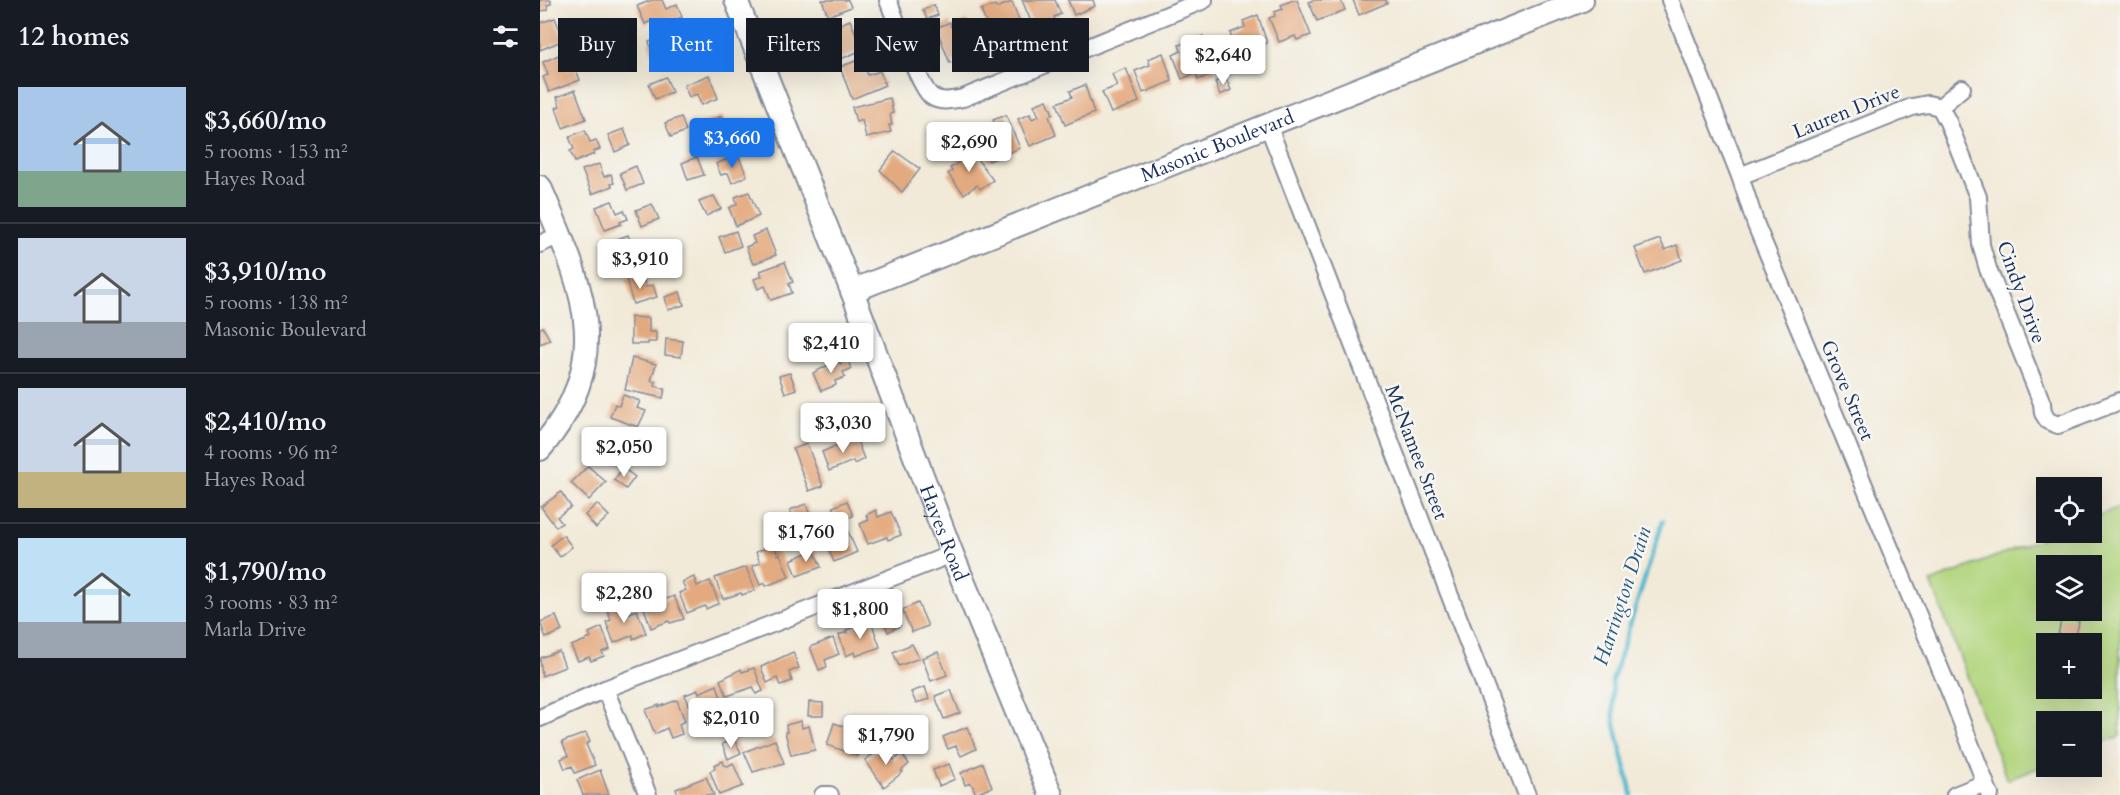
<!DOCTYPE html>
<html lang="en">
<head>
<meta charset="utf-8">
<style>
	:root { --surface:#171b24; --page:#242831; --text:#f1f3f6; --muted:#9ea1a6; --line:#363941; --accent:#1a73e8 }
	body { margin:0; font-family:Cardo,serif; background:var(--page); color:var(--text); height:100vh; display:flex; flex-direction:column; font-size:22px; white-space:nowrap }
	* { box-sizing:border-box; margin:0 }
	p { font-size:20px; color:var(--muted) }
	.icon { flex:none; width:33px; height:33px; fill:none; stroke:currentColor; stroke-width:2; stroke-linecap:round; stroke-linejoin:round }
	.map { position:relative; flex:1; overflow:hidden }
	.panel { display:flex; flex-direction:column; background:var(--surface); width:540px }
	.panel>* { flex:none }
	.hud { position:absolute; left:18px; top:18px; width:570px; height:54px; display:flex; gap:12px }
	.controls { position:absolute; left:1496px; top:477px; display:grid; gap:12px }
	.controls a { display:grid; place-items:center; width:66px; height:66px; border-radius:0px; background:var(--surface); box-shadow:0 6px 24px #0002; font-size:30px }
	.price { position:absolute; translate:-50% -51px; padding:0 14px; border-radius:6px; background:#fff; color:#222; font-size:20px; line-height:39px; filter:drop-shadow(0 2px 3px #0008) }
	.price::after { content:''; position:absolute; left:50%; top:36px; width:18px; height:14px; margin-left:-9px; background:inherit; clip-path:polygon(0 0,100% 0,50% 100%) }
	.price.current { background:var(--accent); color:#fff }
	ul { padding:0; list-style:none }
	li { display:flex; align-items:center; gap:18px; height:150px; padding:0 18px }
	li+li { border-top:2px solid var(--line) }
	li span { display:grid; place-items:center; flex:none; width:168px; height:120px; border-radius:0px; color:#555 }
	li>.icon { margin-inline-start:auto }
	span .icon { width:72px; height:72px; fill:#fffc; stroke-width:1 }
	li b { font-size:26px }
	h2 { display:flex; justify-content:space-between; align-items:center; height:72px; padding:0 18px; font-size:26px }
	.chip { padding:0 21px; border-radius:0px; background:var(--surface); box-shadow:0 6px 24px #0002; font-size:21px; line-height:54px }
	.chip.current { background:var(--accent); color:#fff }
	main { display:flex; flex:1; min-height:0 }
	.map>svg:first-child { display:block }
	.green { fill:#b3d67f; stroke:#67826e; stroke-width:1.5; fill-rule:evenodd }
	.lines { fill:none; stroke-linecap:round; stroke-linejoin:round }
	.stream { stroke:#50b8ce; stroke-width:4.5 }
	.building { fill:#e4aa7f }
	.street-casing { stroke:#868c9b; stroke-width:20 }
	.secondary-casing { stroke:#868c9b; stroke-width:26 }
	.street { stroke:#fff; stroke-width:16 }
	.secondary { stroke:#fff; stroke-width:22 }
	.labels { text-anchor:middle; stroke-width:5; stroke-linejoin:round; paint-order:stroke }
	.street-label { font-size:20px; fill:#1b2f5e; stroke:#f6f6f2 }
	.water-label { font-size:21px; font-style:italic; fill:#2b5880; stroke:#f6f6f2 }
</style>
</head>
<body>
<main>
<section class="panel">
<h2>12 homes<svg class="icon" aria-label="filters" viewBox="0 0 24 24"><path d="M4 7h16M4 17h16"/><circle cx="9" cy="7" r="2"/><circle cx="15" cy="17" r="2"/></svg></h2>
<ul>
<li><span style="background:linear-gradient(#a9c7e8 70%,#7fa58c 0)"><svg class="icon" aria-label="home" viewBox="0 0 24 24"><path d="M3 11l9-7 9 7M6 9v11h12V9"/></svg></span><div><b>$3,660/mo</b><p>5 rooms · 153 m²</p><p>Hayes Road</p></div></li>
<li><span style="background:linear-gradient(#c9d6e8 70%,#9aa5b1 0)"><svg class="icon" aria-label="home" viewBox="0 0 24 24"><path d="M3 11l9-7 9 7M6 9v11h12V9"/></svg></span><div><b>$3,910/mo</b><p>5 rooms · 138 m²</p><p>Masonic Boulevard</p></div></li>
<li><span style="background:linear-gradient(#c9d6e8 70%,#c2b280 0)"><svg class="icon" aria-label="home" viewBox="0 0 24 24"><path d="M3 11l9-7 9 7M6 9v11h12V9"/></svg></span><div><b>$2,410/mo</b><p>4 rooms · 96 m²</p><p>Hayes Road</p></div></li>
<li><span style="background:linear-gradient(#bfe0f5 70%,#9aa5b1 0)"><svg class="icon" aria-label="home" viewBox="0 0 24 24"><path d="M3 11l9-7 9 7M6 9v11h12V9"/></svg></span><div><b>$1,790/mo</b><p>3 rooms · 83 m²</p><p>Marla Drive</p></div></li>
</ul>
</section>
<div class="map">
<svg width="1580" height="795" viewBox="0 0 1580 795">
	<rect width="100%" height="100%" fill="#f6f6f2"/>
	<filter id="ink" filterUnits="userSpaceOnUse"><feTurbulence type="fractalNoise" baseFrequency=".0167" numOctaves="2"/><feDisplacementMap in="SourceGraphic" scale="12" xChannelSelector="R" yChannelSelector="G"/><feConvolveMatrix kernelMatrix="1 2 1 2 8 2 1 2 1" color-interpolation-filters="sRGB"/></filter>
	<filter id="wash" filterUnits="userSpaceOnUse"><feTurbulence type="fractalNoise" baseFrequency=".008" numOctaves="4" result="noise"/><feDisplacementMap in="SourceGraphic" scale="24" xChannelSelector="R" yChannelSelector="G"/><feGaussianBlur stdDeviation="1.35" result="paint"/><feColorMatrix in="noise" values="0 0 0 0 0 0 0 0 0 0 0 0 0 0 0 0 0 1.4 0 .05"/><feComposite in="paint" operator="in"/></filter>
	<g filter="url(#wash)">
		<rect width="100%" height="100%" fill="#f2ead8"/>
		<path class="green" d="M 1580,507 L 1580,736 L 1551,747 L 1551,722 L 1506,722 L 1506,765 L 1467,780 L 1391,582 L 1515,533 L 1551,532 L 1551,518 ZM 1506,566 L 1551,566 L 1551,610 L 1506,610 ZM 1506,644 L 1551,644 L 1551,688 L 1506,688 Z"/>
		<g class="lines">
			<path class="stream" d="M 1092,795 L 1074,720 L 1072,681 L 1123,521"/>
		</g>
		<g id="blocks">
			<g class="building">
				<path d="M 0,0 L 11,0 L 11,4 L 7,5 L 8,10 L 0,11 Z"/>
				<path d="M 112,0 L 122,0 L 126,9 L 137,4 L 142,17 L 117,28 L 113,20 L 105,24 L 97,6 Z"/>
				<path d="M 282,0 L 308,0 L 311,7 L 288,16 Z"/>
				<path d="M 482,0 L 515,0 L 521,14 L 514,17 L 516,22 L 495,31 Z"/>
				<path d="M 528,0 L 553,0 L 555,6 L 534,15 Z"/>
				<path d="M 753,0 L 757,0 L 771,35 L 757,40 L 755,36 L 739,42 L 729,18 L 735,16 L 734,12 L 743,9 L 741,5 Z"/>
				<path d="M 773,0 L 801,0 L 805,10 L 777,21 L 769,2 Z"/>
				<path d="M 813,0 L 846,0 L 847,3 L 819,15 Z"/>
				<path d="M 472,2 L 482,28 L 477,31 L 478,34 L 468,37 L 470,41 L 455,47 L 441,10 L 455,5 L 456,8 Z"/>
				<path d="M 394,5 L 398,15 L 387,19 L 383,10 Z"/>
				<path d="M 718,15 L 727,43 L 698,55 L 690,33 L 705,27 L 703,21 Z"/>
				<path d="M 15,18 L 24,40 L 0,50 L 0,23 Z"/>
				<path d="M 52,19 L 58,33 L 39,41 L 33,27 Z"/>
				<path d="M 310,20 L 316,34 L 322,31 L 329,47 L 301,59 L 288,29 Z"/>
				<path d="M 427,21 L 439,52 L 410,63 L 396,28 L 410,22 L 411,27 Z"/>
				<path d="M 125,36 L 129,46 L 154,37 L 157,46 L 154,47 L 160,61 L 145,67 L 140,55 L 133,58 L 131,52 L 115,58 L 109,42 Z"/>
				<path d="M 663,36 L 670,52 L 667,53 L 675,73 L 658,80 L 656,73 L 642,79 L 633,55 L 641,51 L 639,45 Z"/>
				<path d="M 623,53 L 632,81 L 603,93 L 595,71 L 610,65 L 608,59 Z"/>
				<path d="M 21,54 L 27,70 L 35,67 L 40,80 L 9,92 L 3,77 L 8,75 L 3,62 Z"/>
				<path d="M 321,59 L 328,75 L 340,71 L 345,85 L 312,99 L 300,67 Z"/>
				<path d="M 586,68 L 599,102 L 571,113 L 562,92 L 577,86 L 572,74 Z"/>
				<path d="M 169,75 L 178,98 L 161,105 L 157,94 L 149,97 L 144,85 Z"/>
				<path d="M 126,77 L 132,92 L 115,99 L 109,84 Z"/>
				<path d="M 686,78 L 691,90 L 680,95 L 675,82 Z"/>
				<path d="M 545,85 L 554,113 L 525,125 L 517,103 L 532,97 L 530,91 Z"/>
				<path d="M 35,90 L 46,119 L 23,128 L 16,108 L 20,106 L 17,97 Z"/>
				<path d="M 350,98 L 353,113 L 350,114 L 352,125 L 349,125 L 351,132 L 326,138 L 322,120 L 316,122 L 312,107 Z"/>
				<path d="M 507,100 L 513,114 L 509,116 L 516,135 L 490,146 L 478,119 L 490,114 L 492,119 L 499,116 L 494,105 Z"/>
				<path d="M 466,115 L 480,148 L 449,161 L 440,139 L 458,132 L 453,120 Z"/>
				<path d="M 182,116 L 191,138 L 175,145 L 171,134 L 164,137 L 159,125 Z"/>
				<path d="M 141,117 L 146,131 L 131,137 L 125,123 Z"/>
				<path d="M 84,129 L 90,145 L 75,152 L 68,135 Z"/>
				<path d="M 45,130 L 50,142 L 56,140 L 60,149 L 53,152 L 54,154 L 35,162 L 30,151 L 34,149 L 29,137 Z"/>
				<path d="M 429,148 L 453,180 L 440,189 L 437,185 L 424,194 L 408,174 L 412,171 L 410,168 L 419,162 L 416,158 Z"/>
				<path d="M 355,151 L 380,169 L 362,192 L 340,170 Z"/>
				<path d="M 198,155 L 207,176 L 192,183 L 188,173 L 181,175 L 176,164 Z"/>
				<path d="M 157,157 L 164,175 L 148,180 L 142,163 Z"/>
				<path d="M 59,164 L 64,177 L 71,174 L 74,183 L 71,184 L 72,186 L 52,194 L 42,170 Z"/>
				<path d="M 96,166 L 103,184 L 87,190 L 80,173 Z"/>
				<path d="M 209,192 L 219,216 L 196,226 L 189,208 L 197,204 L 195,197 Z"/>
				<path d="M 174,196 L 181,209 L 166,216 L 159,202 Z"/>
				<path d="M 72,201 L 77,213 L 84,210 L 88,219 L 80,222 L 81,224 L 65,230 L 56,207 Z"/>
				<path d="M 112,204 L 119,219 L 102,226 L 96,210 Z"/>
				<path d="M 226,230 L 236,255 L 213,264 L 206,247 L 215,243 L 212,236 Z"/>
				<path d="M 196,231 L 201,246 L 185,252 L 179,237 Z"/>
				<path d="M 88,235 L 98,259 L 81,266 L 72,241 Z"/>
				<path d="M 1120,239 L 1125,250 L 1137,245 L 1142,260 L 1105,274 L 1095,248 Z"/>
				<path d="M 245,262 L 253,282 L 249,284 L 252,293 L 231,300 L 225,286 L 218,289 L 214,279 L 222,276 L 220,271 Z"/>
				<path d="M 102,275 L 106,287 L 113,285 L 117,297 L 93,304 L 86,279 Z"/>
				<path d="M 140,292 L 144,305 L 128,310 L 125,297 Z"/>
				<path d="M 91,317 L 109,318 L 109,332 L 116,332 L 116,342 L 108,342 L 108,344 L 91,344 Z"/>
				<path d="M 3,327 L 10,340 L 0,344 L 0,328 Z"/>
				<path d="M 126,339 L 143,341 L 141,357 L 125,355 Z"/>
				<path d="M 92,358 L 116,364 L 111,381 L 116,382 L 115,386 L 125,389 L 123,398 L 85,390 Z"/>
				<path d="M 298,360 L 300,364 L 308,360 L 311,369 L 303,372 L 305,377 L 295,381 L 296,385 L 281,391 L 273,373 Z"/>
				<path d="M 250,373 L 256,389 L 245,393 L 239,376 Z"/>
				<path d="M 83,395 L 100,401 L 97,408 L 106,411 L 98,427 L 70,417 L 75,404 L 79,406 Z"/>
				<path d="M 107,429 L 121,437 L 114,451 L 100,443 Z"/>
				<path d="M 69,432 L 88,446 L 84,453 L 90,457 L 83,467 L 71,460 L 69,462 L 55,452 Z"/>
				<path d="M 315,435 L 324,459 L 314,464 L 313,461 L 289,471 L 282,452 L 305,442 L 304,440 Z"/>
				<path d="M 267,444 L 283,486 L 269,491 L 253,449 Z"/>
				<path d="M 48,466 L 66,482 L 49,500 L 31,483 Z"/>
				<path d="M 83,468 L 95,477 L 86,489 L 74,480 Z"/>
				<path d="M 21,492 L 31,507 L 17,517 L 22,523 L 16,527 L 1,507 Z"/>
				<path d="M 307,501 L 313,516 L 299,521 L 293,507 Z"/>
				<path d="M 57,504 L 69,516 L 56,528 L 45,515 Z"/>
				<path d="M 266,504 L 273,523 L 258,529 L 250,510 Z"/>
				<path d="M 336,510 L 338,517 L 351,512 L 361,535 L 348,540 L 347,537 L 328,544 L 320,524 L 329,520 L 326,515 Z"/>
				<path d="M 306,527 L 317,552 L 294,562 L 287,545 L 301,540 L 297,531 Z"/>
				<path d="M 23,535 L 32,547 L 20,557 L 11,545 Z"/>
				<path d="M 234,545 L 238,555 L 240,554 L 249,577 L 226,586 L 225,583 L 220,585 L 212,566 L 220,563 L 216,552 Z"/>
				<path d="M 274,550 L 281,567 L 257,576 L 251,560 Z"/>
				<path d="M 206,567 L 215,590 L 202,595 L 201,593 L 183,599 L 175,578 Z"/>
				<path d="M 154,577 L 157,586 L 170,581 L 179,603 L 166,609 L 165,606 L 147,613 L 139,593 L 146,590 L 142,582 Z"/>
				<path d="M 134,596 L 144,619 L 130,623 L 129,621 L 111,628 L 104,608 Z"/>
				<path d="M 378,603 L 388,626 L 372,632 L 362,610 Z"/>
				<path d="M 80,604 L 85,615 L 97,610 L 106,633 L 93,639 L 93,635 L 74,643 L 66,622 L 71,620 L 67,610 Z"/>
				<path d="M 355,613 L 360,626 L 348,632 L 342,618 Z"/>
				<path d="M 16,616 L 22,631 L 6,638 L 0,622 Z"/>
				<path d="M 1527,619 L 1539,621 L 1535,642 L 1522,640 L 1523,637 L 1518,636 L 1521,620 L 1526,620 Z"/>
				<path d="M 331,621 L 340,647 L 316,656 L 315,652 L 306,656 L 299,635 L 307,632 L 306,630 Z"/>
				<path d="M 62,627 L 70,649 L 62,652 L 64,656 L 51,661 L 49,657 L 38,661 L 31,646 L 51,638 L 49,633 Z"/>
				<path d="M 293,638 L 299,654 L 285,660 L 287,667 L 279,670 L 270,647 Z"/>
				<path d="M 372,644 L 379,658 L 359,666 L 353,652 Z"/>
				<path d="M 19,651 L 25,667 L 2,676 L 0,658 Z"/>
				<path d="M 253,652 L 259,668 L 249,672 L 252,681 L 240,685 L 237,678 L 227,683 L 221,667 Z"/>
				<path d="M 398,652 L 407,675 L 391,681 L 382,658 Z"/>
				<path d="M 214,668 L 223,691 L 216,694 L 213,687 L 187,696 L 180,680 L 201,669 L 202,672 Z"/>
				<path d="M 177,685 L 184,707 L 177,709 L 180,717 L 170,720 L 167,714 L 155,718 L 145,695 L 158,690 L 159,693 Z"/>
				<path d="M 385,687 L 389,699 L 376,703 L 371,692 Z"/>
				<path d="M 411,690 L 420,713 L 404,719 L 395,696 Z"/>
				<path d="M 137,700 L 145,721 L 139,724 L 142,734 L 131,738 L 127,728 L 115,734 L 105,710 L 119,705 L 119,707 Z"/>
				<path d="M 269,702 L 283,703 L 283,716 L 268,716 Z"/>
				<path d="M 261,721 L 262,728 L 269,726 L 275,750 L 251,755 L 245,732 L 247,732 L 246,725 Z"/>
				<path d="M 294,723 L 325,733 L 318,756 L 287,745 Z"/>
				<path d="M 427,727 L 436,749 L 421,756 L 416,746 L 408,749 L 403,737 Z"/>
				<path d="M 46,733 L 50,742 L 46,744 L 55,765 L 35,773 L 32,766 L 25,769 L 21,759 L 28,756 L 22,742 Z"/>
				<path d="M 194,739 L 201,753 L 188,759 L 182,744 Z"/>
				<path d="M 235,740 L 244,763 L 213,772 L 204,752 Z"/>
				<path d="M 343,747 L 354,760 L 362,754 L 369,764 L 361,771 L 363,772 L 344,787 L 325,760 Z"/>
				<path d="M 183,761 L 184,765 L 188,766 L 193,763 L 203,786 L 179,795 L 170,771 L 175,768 L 174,765 Z"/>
				<path d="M 443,763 L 452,787 L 436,794 L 431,783 L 425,785 L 421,773 Z"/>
				<path d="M 409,764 L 415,779 L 399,786 L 393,770 Z"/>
				<path d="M 60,770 L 69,795 L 43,795 L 37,780 Z"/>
				<path d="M 166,777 L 174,795 L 138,795 L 136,789 Z"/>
			</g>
		</g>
	</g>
	<g filter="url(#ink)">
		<use href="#blocks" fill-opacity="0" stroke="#868c9b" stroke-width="1.5"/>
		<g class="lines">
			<defs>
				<g id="street">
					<path d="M 348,0 C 355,18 379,86 391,96 C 400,103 412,100 423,98 L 664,0"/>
					<path d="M 1130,0 L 1200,176 L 1216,225 L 1412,697 L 1450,795"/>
					<path d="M 1400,107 L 1408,122 L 1438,197 L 1441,245 L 1448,269 L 1502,403 L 1503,413 L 1508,421 L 1518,425 L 1580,401"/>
					<path d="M 728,125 L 987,795"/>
					<path d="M 1200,176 L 1372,107 L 1388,104 L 1400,107 L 1422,88"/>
					<path d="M 0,244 L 20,235"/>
					<path d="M 65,689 L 108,795"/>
					<path d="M 0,718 L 65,689 L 412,554"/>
					<path d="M 283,795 L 290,795"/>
					<path d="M 1415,795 L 1445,783"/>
				</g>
				<g id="secondary">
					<path id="s1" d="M 196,0 L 312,291 L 412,554 L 511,795"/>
					<path d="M 0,187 C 41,285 79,356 0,449"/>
					<path id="s2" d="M 312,291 L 1042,0"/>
				</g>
			</defs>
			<use href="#street" class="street-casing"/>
			<use href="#secondary" class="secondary-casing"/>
			<use href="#street" class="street"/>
			<use href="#secondary" class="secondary"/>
		</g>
	</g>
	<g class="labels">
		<g class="street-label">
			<text transform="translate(1306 111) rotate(-22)" y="7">Lauren Drive</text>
			<text dy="7" stroke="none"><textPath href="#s2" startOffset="393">Masonic Boulevard</textPath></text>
			<text transform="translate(1482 292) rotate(70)" y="7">Cindy Drive</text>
			<text transform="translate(1308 390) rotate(67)" y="7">Grove Street</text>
			<text transform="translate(877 452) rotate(69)" y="7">McNamee Street</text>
			<text dy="7" stroke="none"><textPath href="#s1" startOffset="572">Hayes Road</textPath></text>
		</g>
		<g class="water-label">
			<text transform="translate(1082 596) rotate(-72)" y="7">Harrington Drain</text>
		</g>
	</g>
</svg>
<div class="controls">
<a><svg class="icon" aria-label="locate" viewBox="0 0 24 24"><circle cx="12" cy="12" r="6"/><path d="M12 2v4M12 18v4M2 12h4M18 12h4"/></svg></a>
<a><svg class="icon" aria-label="layers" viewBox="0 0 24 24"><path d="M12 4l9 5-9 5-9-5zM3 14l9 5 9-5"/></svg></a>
<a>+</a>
<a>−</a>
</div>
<b class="price" style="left:683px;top:86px">$2,640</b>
<b class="price current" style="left:192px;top:169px">$3,660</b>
<b class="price" style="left:429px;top:173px">$2,690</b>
<b class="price" style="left:100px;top:290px">$3,910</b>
<b class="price" style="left:291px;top:374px">$2,410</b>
<b class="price" style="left:303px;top:454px">$3,030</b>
<b class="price" style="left:84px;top:478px">$2,050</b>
<b class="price" style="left:266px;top:563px">$1,760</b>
<b class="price" style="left:84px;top:624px">$2,280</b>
<b class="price" style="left:320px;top:640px">$1,800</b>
<b class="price" style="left:191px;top:749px">$2,010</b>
<b class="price" style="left:346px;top:766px">$1,790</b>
<div class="hud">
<a class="chip">Buy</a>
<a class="chip current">Rent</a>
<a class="chip">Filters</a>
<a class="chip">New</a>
<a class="chip">Apartment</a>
</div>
</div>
</main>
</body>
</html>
